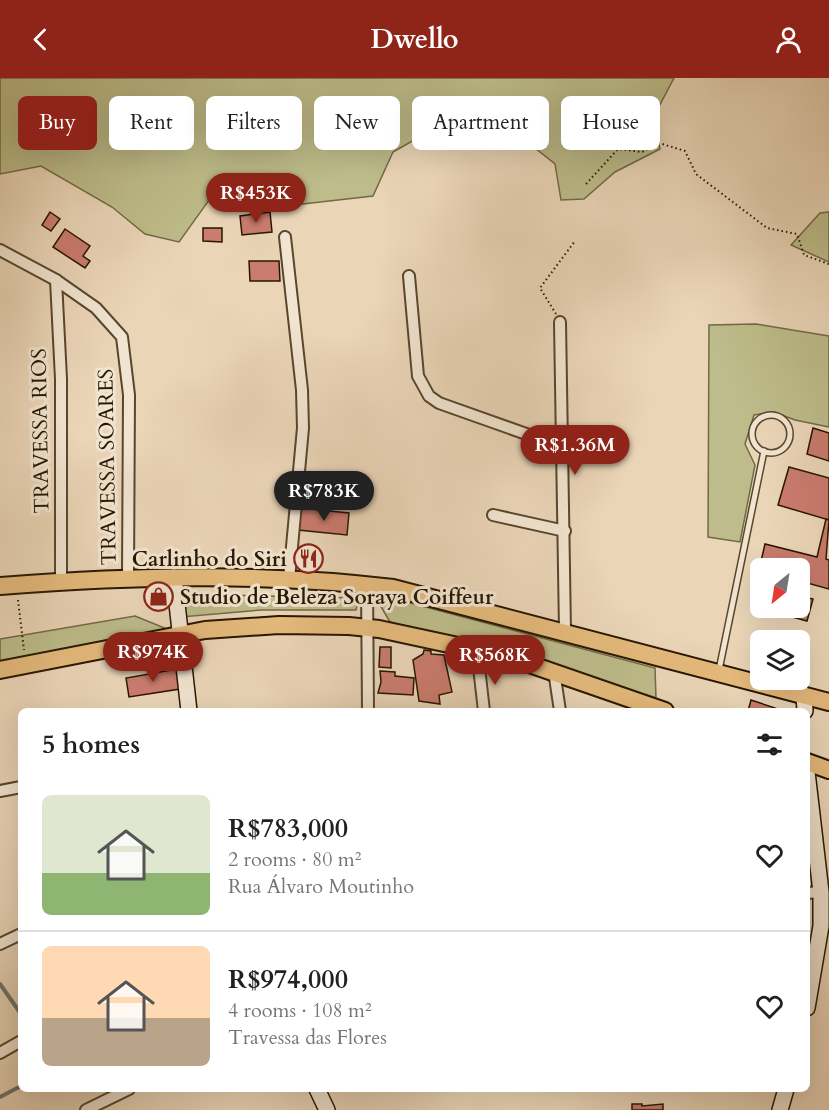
<!DOCTYPE html>
<html lang="en">
<head>
<meta charset="utf-8">
<style>
	:root { --surface:#fff; --page:#f6f6f6; --text:#202124; --muted:#757577; --line:#e0e0e0; --accent:#8f2418 }
	body { margin:0; font-family:Cardo,serif; background:var(--page); color:var(--text); height:100vh; display:flex; flex-direction:column; font-size:22px; white-space:nowrap }
	* { box-sizing:border-box; margin:0 }
	p { font-size:20px; color:var(--muted) }
	.icon { flex:none; width:33px; height:33px; fill:none; stroke:currentColor; stroke-width:2; stroke-linecap:round; stroke-linejoin:round }
	.map { position:relative; flex:1; overflow:hidden }
	.panel { position:absolute; left:18px; top:630px; width:792px; height:384px; display:flex; flex-direction:column; background:var(--surface); border-radius:9px; box-shadow:0 6px 24px #0002 }
	.panel>* { flex:none }
	.hud { position:absolute; left:18px; top:18px; width:794px; height:54px; display:flex; gap:12px }
	.needle { width:39px; rotate:210deg }
	.buttons { position:absolute; left:750px; top:480px; display:grid; gap:12px }
	.buttons a { display:grid; place-items:center; width:60px; height:60px; border-radius:9px; background:var(--surface); box-shadow:0 6px 24px #0002; font-size:30px }
	.price { position:absolute; translate:-50% -51px; padding:0 14px; border-radius:21px; background:var(--accent); color:#fff; font-size:20px; line-height:39px; filter:drop-shadow(0 2px 3px #0008) }
	.price::after { content:''; position:absolute; left:50%; top:36px; width:18px; height:14px; margin-left:-9px; background:inherit; clip-path:polygon(0 0,100% 0,50% 100%) }
	.price.active { background:#222; color:#fff }
	ul { padding:0; list-style:none }
	li { display:flex; align-items:center; gap:18px; height:150px; padding:0 24px }
	li+li { border-top:2px solid var(--line) }
	li span { display:grid; place-items:center; flex:none; width:168px; height:120px; border-radius:9px; color:#555 }
	li>.icon { margin-inline-start:auto }
	span .icon { width:72px; height:72px; fill:#fffc; stroke-width:1 }
	li b { font-size:26px }
	h2 { display:flex; justify-content:space-between; align-items:center; height:72px; padding:0 24px; font-size:26px }
	.tag { padding:0 21px; border-radius:9px; background:var(--surface); box-shadow:0 6px 24px #0002; font-size:21px; line-height:54px }
	.tag.active { background:var(--accent); color:#fff }
	header { display:flex; justify-content:space-between; align-items:center; height:78px; padding:0 24px; background:var(--accent); color:#fff; font-size:27px; font-weight:700 }
	.map>svg:first-child { display:block }
	.green { fill:#bdbc8a; stroke:#726a46; stroke-width:1.5 }
	.lines { fill:none; stroke-linecap:round; stroke-linejoin:round }
	.stream { stroke:#6d766f; stroke-width:4 }
	.building { fill:#ca7c6e; stroke:#271701; stroke-width:1.5 }
	.lane-casing { stroke:#58462e; stroke-width:8 }
	.street-casing { stroke:#58462e; stroke-width:14 }
	.secondary-casing { stroke:#271701; stroke-width:18 }
	.primary-casing { stroke:#271701; stroke-width:20 }
	.path { stroke:#271701; stroke-width:2; stroke-dasharray:1.5 3; stroke-linecap:butt }
	.lane { stroke:#f1e4d0; stroke-width:5 }
	.street { stroke:#f1e4d0; stroke-width:10 }
	.secondary { stroke:#f1e4d0; stroke-width:15 }
	.primary { stroke:#e5ba7c; stroke-width:16 }
	.labels { text-anchor:middle; stroke-width:6; stroke-linejoin:round; paint-order:stroke }
	.street-label { font-size:21px; fill:#271701; stroke:#f1e4d0 }
	.poi-label { font-size:21px; font-weight:bold; fill:#271701; stroke:#f1e4d0; text-anchor:end }
</style>
</head>
<body>
<header><svg class="icon" aria-label="back" viewBox="0 0 24 24"><path d="M15 5l-7 7 7 7"/></svg>Dwello<svg class="icon" aria-label="person" viewBox="0 0 24 24"><circle cx="12" cy="8" r="4"/><path d="M4 21q1-7 8-7t8 7"/></svg></header>
<div class="map">
<svg width="829" height="1032" viewBox="0 0 829 1032">
	<rect width="100%" height="100%" fill="#ead5b7"/>
	<filter id="stains"><feTurbulence type="fractalNoise" baseFrequency=".00333" numOctaves="4"/><feColorMatrix values="0 0 0 0 .2 0 0 0 0 .09 0 0 0 0 .02 0 0 0 .5 -.17"/></filter>
	<radialGradient id="worn" r=".72"><stop offset=".6" stop-color="#630" stop-opacity="0"/><stop offset="1" stop-color="#630" stop-opacity=".3"/></radialGradient>
	<g class="green">
		<path d="M 0,0 L 674,0 L 654,38 L 660,71 L 615,94 L 584,121 L 561,122 L 555,86 L 521,59 L 468,31 L 393,74 L 373,118 L 294,127 L 251,106 L 209,122 L 179,164 L 145,156 L 112,129 L 41,88 L 0,96 Z"/>
		<path d="M 829,134 L 829,184 L 791,167 L 820,135 Z"/>
		<path d="M 756,246 L 829,258 L 829,349 L 795,342 L 774,334 L 754,337 L 745,366 L 755,387 L 740,464 L 708,459 L 709,247 Z"/>
		<path d="M 373,515 L 655,590 L 656,620 L 390,544 Z"/>
		<path d="M 180,516 L 359,520 L 356,532 L 261,532 L 181,539 Z"/>
		<path d="M 135,538 L 167,551 L 0,583 L 0,561 Z"/>
	</g>
	<g class="lines">
		<g class="stream">
			<path d="M 0,906 L 21,936"/>
			<path d="M 0,1019 L 21,1008"/>
		</g>
	</g>
	<g class="building">
		<path d="M 50,134 L 60,141 L 51,153 L 42,147 Z"/>
		<path d="M 270,134 L 272,154 L 242,157 L 240,138 Z"/>
		<path d="M 203,150 L 222,150 L 222,164 L 203,163 Z"/>
		<path d="M 65,151 L 90,168 L 83,178 L 90,183 L 85,190 L 53,169 Z"/>
		<path d="M 249,183 L 279,183 L 280,203 L 250,203 Z"/>
		<path d="M 813,350 L 829,355 L 829,383 L 807,376 Z"/>
		<path d="M 789,389 L 829,400 L 829,442 L 778,427 Z"/>
		<path d="M 300,430 L 349,435 L 347,457 L 298,452 Z"/>
		<path d="M 826,441 L 829,442 L 826,481 L 829,482 L 829,511 L 800,503 L 800,490 L 759,492 L 765,466 L 817,479 Z"/>
		<path d="M 758,508 L 760,509 L 760,530 L 800,530 L 800,518 L 813,521 L 807,543 L 753,528 Z"/>
		<path d="M 380,569 L 391,569 L 391,590 L 379,589 Z"/>
		<path d="M 424,572 L 431,573 L 431,576 L 444,577 L 452,614 L 439,617 L 440,626 L 419,623 L 413,582 L 423,576 Z"/>
		<path d="M 177,591 L 180,611 L 129,619 L 126,600 Z"/>
		<path d="M 380,593 L 395,594 L 395,598 L 414,600 L 413,617 L 378,615 L 381,604 Z"/>
		<path d="M 751,622 L 781,632 L 781,633 L 748,633 Z"/>
		<path d="M 632,1026 L 642,1026 L 642,1028 L 663,1026 L 663,1032 L 632,1032 Z"/>
	</g>
	<g class="lines">
		<defs>
			<g id="lane">
				<circle cx="771" cy="356" r="19"/>
				<path d="M 719,592 L 764,373"/>
			</g>
			<g id="street">
				<path d="M 285,159 L 302,312 L 303,350 L 289,501"/>
				<path d="M 0,172 L 56,202 L 96,230 L 122,259 L 129,317 L 128,499"/>
				<path d="M 409,198 L 418,298 L 429,318 L 439,325 L 563,369"/>
				<path d="M 56,202 L 61,301 L 61,503"/>
				<path d="M 560,244 L 565,553"/>
				<path d="M 493,437 L 565,453"/>
				<path d="M 367,507 L 368,633"/>
				<path d="M 477,572 L 484,633"/>
				<path d="M 554,593 L 560,633"/>
				<path d="M 0,713 L 21,709"/>
				<path d="M 807,815 L 821,814"/>
				<path d="M 0,866 L 21,856"/>
				<path d="M 0,975 L 21,963"/>
				<path d="M 86,1032 L 129,1011"/>
			</g>
			<g id="secondary">
				<path d="M 174,499 L 189,633"/>
				<path d="M 804,617 L 805,633"/>
				<path d="M 807,694 L 821,814 L 821,848 L 807,930"/>
				<path d="M 317,1011 L 327,1032"/>
				<path d="M 780,1032 L 786,1011"/>
			</g>
			<g id="primary">
				<path d="M 0,508 C 131,498 262,494 393,510 L 829,624"/>
				<path d="M 0,592 L 205,552 L 279,547 L 349,548 L 379,551 L 509,579 L 665,633"/>
				<path d="M 807,684 L 829,692"/>
			</g>
		</defs>
		<use href="#lane" class="lane-casing"/>
		<use href="#street" class="street-casing"/>
		<use href="#secondary" class="secondary-casing"/>
		<use href="#primary" class="primary-casing"/>
		<g class="path">
			<path d="M 586,106 L 618,71 L 642,74 L 659,65 L 685,73 L 696,96 L 767,150 L 797,156 L 804,177 L 829,186"/>
			<path d="M 556,236 L 540,210 L 575,163"/>
			<path d="M 18,522 L 24,572"/>
		</g>
		<use href="#lane" class="lane"/>
		<use href="#street" class="street"/>
		<use href="#secondary" class="secondary"/>
		<use href="#primary" class="primary"/>
	</g>
	<defs>
		<symbol id="restaurant-ring" viewBox="-11 -11 22 22"><circle r="9.5" fill="#f1e4d0" stroke="#8f2418" stroke-width="1.5"/><path d="M-5-6h1v4h1v-4h1v4h1v-4h1v5L-1.5 .5V6h-2V.5L-5-1ZM5-6V6H3V1.5H1.5Q1.5-4 5-6Z" fill="#8f2418"/></symbol>
		<symbol id="shop-ring" viewBox="-11 -11 22 22"><circle r="9.5" fill="#f1e4d0" stroke="#8f2418" stroke-width="1.5"/><path d="M-5-2.5h2.3a2.7 3.5 0 0 1 5.4 0H5L5.5 6h-11ZM-1.5-2.5h3a1.5 2.3 0 0 0-3 0Z" fill="#8f2418"/></symbol>
	</defs>
	<g fill-rule="evenodd">
		<use href="#restaurant-ring" x="292" y="464" width="33" height="33"/>
		<use href="#shop-ring" x="142" y="502" width="33" height="33"/>
	</g>
	<g class="labels">
		<g class="street-label">
			<text transform="translate(40 353) rotate(-91)" y="7">TRAVESSA RIOS</text>
			<text transform="translate(107 389) rotate(-91)" y="7">TRAVESSA SOARES</text>
		</g>
		<g class="poi-label">
			<text x="287" y="488">Carlinho do Siri</text>
			<text x="180" y="526" text-anchor="start">Studio de Beleza Soraya Coiffeur</text>
		</g>
	</g>
	<rect width="100%" height="100%" filter="url(#stains)"/>
	<rect width="100%" height="100%" fill="url(#worn)"/>
</svg>
<div class="buttons">
<a><svg class="needle" viewBox="-14 -14 28 28"><path d="M0-13l5 13h-10z" fill="#e53935"/><path d="M0 13l5-13h-10z" fill="#757577"/></svg></a>
<a><svg class="icon" aria-label="layers" viewBox="0 0 24 24"><path d="M12 4l9 5-9 5-9-5zM3 14l9 5 9-5"/></svg></a>
</div>
<b class="price" style="left:256px;top:146px">R$453K</b>
<b class="price" style="left:575px;top:398px">R$1.36M</b>
<b class="price active" style="left:324px;top:444px">R$783K</b>
<b class="price" style="left:153px;top:605px">R$974K</b>
<b class="price" style="left:495px;top:608px">R$568K</b>
<div class="hud">
<a class="tag active">Buy</a>
<a class="tag">Rent</a>
<a class="tag">Filters</a>
<a class="tag">New</a>
<a class="tag">Apartment</a>
<a class="tag">House</a>
</div>
<section class="panel">
<h2>5 homes<svg class="icon" aria-label="filters" viewBox="0 0 24 24"><path d="M4 7h16M4 17h16"/><circle cx="9" cy="7" r="2"/><circle cx="15" cy="17" r="2"/></svg></h2>
<ul>
<li><span style="background:linear-gradient(#dfe7d0 65%,#8fb573 0)"><svg class="icon" aria-label="home" viewBox="0 0 24 24"><path d="M3 11l9-7 9 7M6 9v11h12V9"/></svg></span><div><b>R$783,000</b><p>2 rooms · 80 m²</p><p>Rua Álvaro Moutinho</p></div><svg class="icon" aria-label="heart" viewBox="0 0 24 24"><path d="M12 20l-8-8c-3-5 5-10 8-4 3-6 11-1 8 4z"/></svg></li>
<li><span style="background:linear-gradient(#ffd9b3 60%,#b9a48a 0)"><svg class="icon" aria-label="home" viewBox="0 0 24 24"><path d="M3 11l9-7 9 7M6 9v11h12V9"/></svg></span><div><b>R$974,000</b><p>4 rooms · 108 m²</p><p>Travessa das Flores</p></div><svg class="icon" aria-label="heart" viewBox="0 0 24 24"><path d="M12 20l-8-8c-3-5 5-10 8-4 3-6 11-1 8 4z"/></svg></li>
</ul>
</section>
</div>
</body>
</html>
